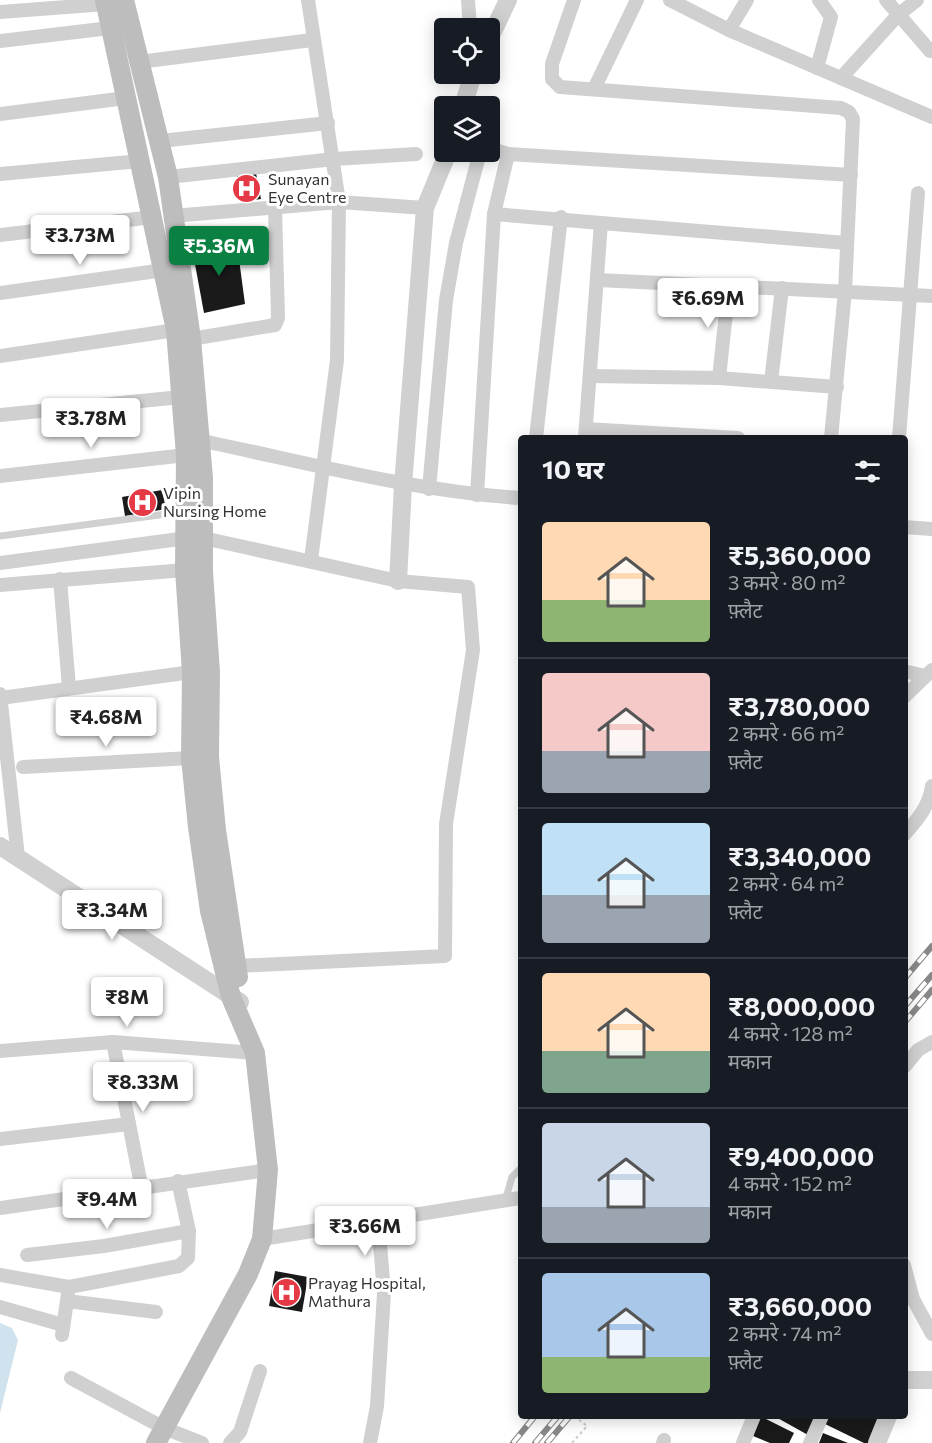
<!DOCTYPE html>
<html lang="hi">
<head>
<meta charset="utf-8">
<style>
	:root { --surface:#171b24; --page:#242831; --text:#f1f3f6; --muted:#9ea1a6; --line:#363941; --accent:#0b8043 }
	body { margin:0; font-family:Commissioner,"Noto Sans Devanagari",sans-serif; background:var(--page); color:var(--text); height:100vh; display:flex; flex-direction:column; font-size:22px; white-space:nowrap }
	* { box-sizing:border-box; margin:0 }
	p { font-size:20px; color:var(--muted) }
	.icon { flex:none; width:33px; height:33px; fill:none; stroke:currentColor; stroke-width:2; stroke-linecap:round; stroke-linejoin:round }
	.map { position:relative; flex:1; overflow:hidden }
	.panel { position:absolute; left:518px; top:435px; width:390px; height:984px; display:flex; flex-direction:column; background:var(--surface); border-radius:6px; box-shadow:0 3px 15px #0003 }
	.panel>* { flex:none }
	.fabs { position:absolute; left:434px; top:18px; display:grid; gap:12px }
	.fabs a { display:grid; place-items:center; width:66px; height:66px; border-radius:6px; background:var(--surface); box-shadow:0 3px 15px #0003; font-size:30px }
	.price { position:absolute; translate:-50% -51px; padding:0 14px; border-radius:6px; background:#fff; color:#222; font-size:20px; line-height:39px; filter:drop-shadow(0 2px 3px #0008) }
	.price::after { content:''; position:absolute; left:50%; top:36px; width:18px; height:14px; margin-left:-9px; background:inherit; clip-path:polygon(0 0,100% 0,50% 100%) }
	.price.active { background:var(--accent); color:#fff }
	ul { padding:0; list-style:none }
	li { display:flex; align-items:center; gap:18px; height:150px; padding:0 24px }
	li+li { border-top:2px solid var(--line) }
	li span { display:grid; place-items:center; flex:none; width:168px; height:120px; border-radius:6px; color:#555 }
	li>.icon { margin-inline-start:auto }
	span .icon { width:72px; height:72px; fill:#fffc; stroke-width:1 }
	li b { font-size:26px }
	h2 { display:flex; justify-content:space-between; align-items:center; height:72px; padding:0 24px; font-size:26px }
	.map>svg:first-child { display:block }
	.water { fill:#cfe2ee }
	.building { fill:#1a1a1a }
	.lines { fill:none; stroke-linecap:round; stroke-linejoin:round }
	.path { stroke:#cdcdcd; stroke-width:2; stroke-dasharray:3 3; stroke-linecap:butt }
	.service { stroke:#d0d0d0; stroke-width:7 }
	.minor { stroke:#d0d0d0; stroke-width:14 }
	.tertiary { stroke:#d0d0d0; stroke-width:18 }
	.secondary { stroke:#bdbdbd; stroke-width:20 }
	.rail-casing { stroke:#888; stroke-width:6 }
	.rail { stroke:#fff; stroke-width:4; stroke-dasharray:11; stroke-linecap:butt }
	.labels { text-anchor:middle; stroke-width:6; stroke-linejoin:round; paint-order:stroke }
	.poi-label { font-size:16px; fill:#333; stroke:#fff; text-anchor:start }
</style>
</head>
<body>
<div class="map">
<svg width="932" height="1443" viewBox="0 0 932 1443">
	<rect width="100%" height="100%" fill="#fff"/>
	<path class="water" d="M 0,1323 L 12,1328 L 18,1340 L 0,1413 Z"/>
	<g class="building">
		<path d="M 255,168 L 261,199 L 242,202 L 236,171 Z"/>
		<path d="M 237,244 L 245,304 L 204,313 L 192,248 Z"/>
		<path d="M 162,490 L 166,509 L 125,516 L 122,497 Z"/>
		<path d="M 275,1271 L 308,1277 L 302,1312 L 269,1306 Z"/>
		<path d="M 760,1416 L 794,1433 L 789,1443 L 770,1443 L 753,1436 Z"/>
		<path d="M 774,1416 L 816,1416 L 808,1435 Z"/>
		<path d="M 827,1416 L 869,1416 L 879,1420 L 869,1443 L 864,1443 L 823,1423 Z"/>
		<path d="M 823,1433 L 848,1443 L 819,1443 Z"/>
	</g>
	<g class="lines">
		<path class="path" d="M 572,1443 L 587,1426 L 574,1416"/>
		<g class="service">
			<path d="M 0,536 L 182,512"/>
			<path d="M 505,1201 L 512,1177 L 520,1169"/>
		</g>
		<g class="minor">
			<path d="M 308,0 L 339,202 L 337,360 L 311,560"/>
			<path d="M 468,0 L 470,28"/>
			<path d="M 574,0 L 552,64 L 552,79 L 560,87 L 841,108 L 849,112 L 853,119 L 845,291 L 831,438"/>
			<path d="M 670,0 L 729,30 L 932,117"/>
			<path d="M 886,0 L 930,51"/>
			<path d="M 0,12 L 106,4"/>
			<path d="M 729,30 L 747,0"/>
			<path d="M 0,41 L 110,28"/>
			<path d="M 139,62 L 312,40"/>
			<path d="M 817,68 L 831,17 L 819,0"/>
			<path d="M 841,78 L 898,15 L 917,0"/>
			<path d="M 594,89 L 637,0"/>
			<path d="M 0,114 L 126,98"/>
			<path d="M 160,141 L 328,123"/>
			<path d="M 489,148 L 508,154"/>
			<path d="M 0,174 L 140,161"/>
			<path d="M 168,177 L 334,159 L 416,154"/>
			<path d="M 494,214 L 601,223 L 585,438"/>
			<path d="M 172,216 L 339,202 L 425,208"/>
			<path d="M 601,223 L 846,243"/>
			<path d="M 0,235 L 153,217"/>
			<path d="M 598,280 L 932,296"/>
			<path d="M 0,293 L 164,270"/>
			<path d="M 191,339 L 275,325 L 278,318 L 275,207"/>
			<path d="M 0,356 L 176,330"/>
			<path d="M 590,376 L 719,378 L 837,387"/>
			<path d="M 719,378 L 729,285"/>
			<path d="M 771,382 L 782,288"/>
			<path d="M 0,415 L 181,397"/>
			<path d="M 586,429 L 738,438"/>
			<path d="M 536,438 L 561,217"/>
			<path d="M 899,438 L 918,193"/>
			<path d="M 198,440 C 305,462 411,491 520,498"/>
			<path d="M 0,476 L 186,455"/>
			<path d="M 429,489 L 446,300 L 456,243 L 480,152"/>
			<path d="M 477,495 L 494,214 L 508,154 L 851,175"/>
			<path d="M 904,527 L 932,529"/>
			<path d="M 203,538 L 398,581 L 468,587 L 473,650 L 446,824 L 445,956 L 236,966"/>
			<path d="M 0,563 L 187,538"/>
			<path d="M 60,579 L 69,687"/>
			<path d="M 0,585 L 185,570"/>
			<path d="M 904,671 L 925,676"/>
			<path d="M 0,694 L 18,857"/>
			<path d="M 904,697 L 932,670"/>
			<path d="M 0,698 L 192,672"/>
			<path d="M 23,767 L 191,758"/>
			<path d="M 904,835 C 917,820 929,807 932,786"/>
			<path d="M 113,1042 L 142,1190"/>
			<path d="M 0,1051 L 113,1042 L 255,1053"/>
			<path d="M 904,1067 L 918,1050 L 932,1042"/>
			<path d="M 0,1139 L 129,1124"/>
			<path d="M 0,1208 L 268,1170"/>
			<path d="M 262,1239 L 520,1198"/>
			<path d="M 27,1255 L 104,1246 L 189,1231"/>
			<path d="M 904,1265 L 913,1299 L 932,1334"/>
			<path d="M 0,1275 L 69,1287"/>
			<path d="M 67,1301 L 156,1312"/>
			<path d="M 0,1307 L 63,1325"/>
			<path d="M 62,1335 L 69,1287 L 179,1266 L 188,1258 L 189,1231 L 178,1181"/>
			<path d="M 71,1378 L 164,1428 L 202,1443"/>
			<path d="M 230,1443 L 240,1432 L 260,1371"/>
			<path d="M 370,1443 L 377,1406 L 384,1293 L 378,1219"/>
			<path d="M 663,1443 L 664,1440"/>
			<path d="M 743,1443 L 754,1416"/>
			<path d="M 810,1443 L 822,1416"/>
		</g>
		<g class="tertiary">
			<path d="M 489,40 L 508,0"/>
			<path d="M 463,106 L 473,74"/>
			<path d="M 398,581 L 403,485 L 425,208 L 448,152"/>
			<path d="M 0,846 L 240,1002"/>
			<path d="M 904,1380 L 932,1380"/>
			<path d="M 877,1443 L 888,1416"/>
		</g>
		<g class="secondary">
			<path d="M 105,0 L 176,330 L 186,455 L 185,570 L 192,672 L 191,758 L 198,827 L 210,911 L 231,997 L 255,1053 L 268,1170 L 262,1239 L 248,1274 L 156,1443"/>
			<path d="M 124,0 L 168,177 L 191,339 L 203,478 L 203,572 L 210,672 L 209,757 L 216,830 L 238,977"/>
		</g>
		<defs>
			<g id="rail">
				<path d="M 904,979 L 932,946"/>
				<path d="M 904,1007 L 932,975"/>
				<path d="M 904,1023 L 932,990"/>
				<path d="M 513,1443 L 535,1416"/>
				<path d="M 535,1443 L 558,1416"/>
				<path d="M 547,1443 L 570,1416"/>
			</g>
		</defs>
		<use href="#rail" class="rail-casing"/>
		<use href="#rail" class="rail"/>
	</g>
	<defs>
		<symbol id="hospital-disc" viewBox="-11 -11 22 22"><circle r="9.5" fill="#e63946" stroke="#fff"/><path d="M-5-5h3v3.5h4V-5h3V5h-3V1.5h-4V5h-3Z" fill="#fff"/></symbol>
	</defs>
	<g fill-rule="evenodd">
		<use href="#hospital-disc" x="230" y="172" width="33" height="33"/>
		<use href="#hospital-disc" x="126" y="486" width="33" height="33"/>
		<use href="#hospital-disc" x="270" y="1276" width="33" height="33"/>
	</g>
	<g class="labels">
		<g class="poi-label">
			<text x="268" y="185">Sunayan<tspan x="268" dy="18">Eye Centre</tspan></text>
			<text x="163" y="499">Vipin<tspan x="163" dy="18">Nursing Home</tspan></text>
			<text x="308" y="1289">Prayag Hospital,<tspan x="308" dy="18">Mathura</tspan></text>
		</g>
	</g>
</svg>
<div class="fabs">
<a><svg class="icon" aria-label="locate" viewBox="0 0 24 24"><circle cx="12" cy="12" r="6"/><path d="M12 2v4M12 18v4M2 12h4M18 12h4"/></svg></a>
<a><svg class="icon" aria-label="layers" viewBox="0 0 24 24"><path d="M12 4l9 5-9 5-9-5zM3 14l9 5 9-5"/></svg></a>
</div>
<b class="price" style="left:80px;top:266px">₹3.73M</b>
<b class="price active" style="left:219px;top:277px">₹5.36M</b>
<b class="price" style="left:708px;top:329px">₹6.69M</b>
<b class="price" style="left:91px;top:449px">₹3.78M</b>
<b class="price" style="left:106px;top:748px">₹4.68M</b>
<b class="price" style="left:112px;top:941px">₹3.34M</b>
<b class="price" style="left:127px;top:1028px">₹8M</b>
<b class="price" style="left:143px;top:1113px">₹8.33M</b>
<b class="price" style="left:107px;top:1230px">₹9.4M</b>
<b class="price" style="left:365px;top:1257px">₹3.66M</b>
<section class="panel">
<h2>10 घर<svg class="icon" aria-label="filters" viewBox="0 0 24 24"><path d="M4 7h16M4 17h16"/><circle cx="9" cy="7" r="2"/><circle cx="15" cy="17" r="2"/></svg></h2>
<ul>
<li><span style="background:linear-gradient(#ffd9b3 65%,#8fb573 0)"><svg class="icon" aria-label="home" viewBox="0 0 24 24"><path d="M3 11l9-7 9 7M6 9v11h12V9"/></svg></span><div><b>₹5,360,000</b><p>3 कमरे · 80 m²</p><p>फ़्लैट</p></div></li>
<li><span style="background:linear-gradient(#f6c9c9 65%,#9aa5b1 0)"><svg class="icon" aria-label="home" viewBox="0 0 24 24"><path d="M3 11l9-7 9 7M6 9v11h12V9"/></svg></span><div><b>₹3,780,000</b><p>2 कमरे · 66 m²</p><p>फ़्लैट</p></div></li>
<li><span style="background:linear-gradient(#bfe0f5 60%,#9aa5b1 0)"><svg class="icon" aria-label="home" viewBox="0 0 24 24"><path d="M3 11l9-7 9 7M6 9v11h12V9"/></svg></span><div><b>₹3,340,000</b><p>2 कमरे · 64 m²</p><p>फ़्लैट</p></div></li>
<li><span style="background:linear-gradient(#ffd9b3 65%,#7fa58c 0)"><svg class="icon" aria-label="home" viewBox="0 0 24 24"><path d="M3 11l9-7 9 7M6 9v11h12V9"/></svg></span><div><b>₹8,000,000</b><p>4 कमरे · 128 m²</p><p>मकान</p></div></li>
<li><span style="background:linear-gradient(#c9d6e8 70%,#9aa5b1 0)"><svg class="icon" aria-label="home" viewBox="0 0 24 24"><path d="M3 11l9-7 9 7M6 9v11h12V9"/></svg></span><div><b>₹9,400,000</b><p>4 कमरे · 152 m²</p><p>मकान</p></div></li>
<li><span style="background:linear-gradient(#a9c7e8 70%,#8fb573 0)"><svg class="icon" aria-label="home" viewBox="0 0 24 24"><path d="M3 11l9-7 9 7M6 9v11h12V9"/></svg></span><div><b>₹3,660,000</b><p>2 कमरे · 74 m²</p><p>फ़्लैट</p></div></li>
</ul>
</section>
</div>
</body>
</html>
